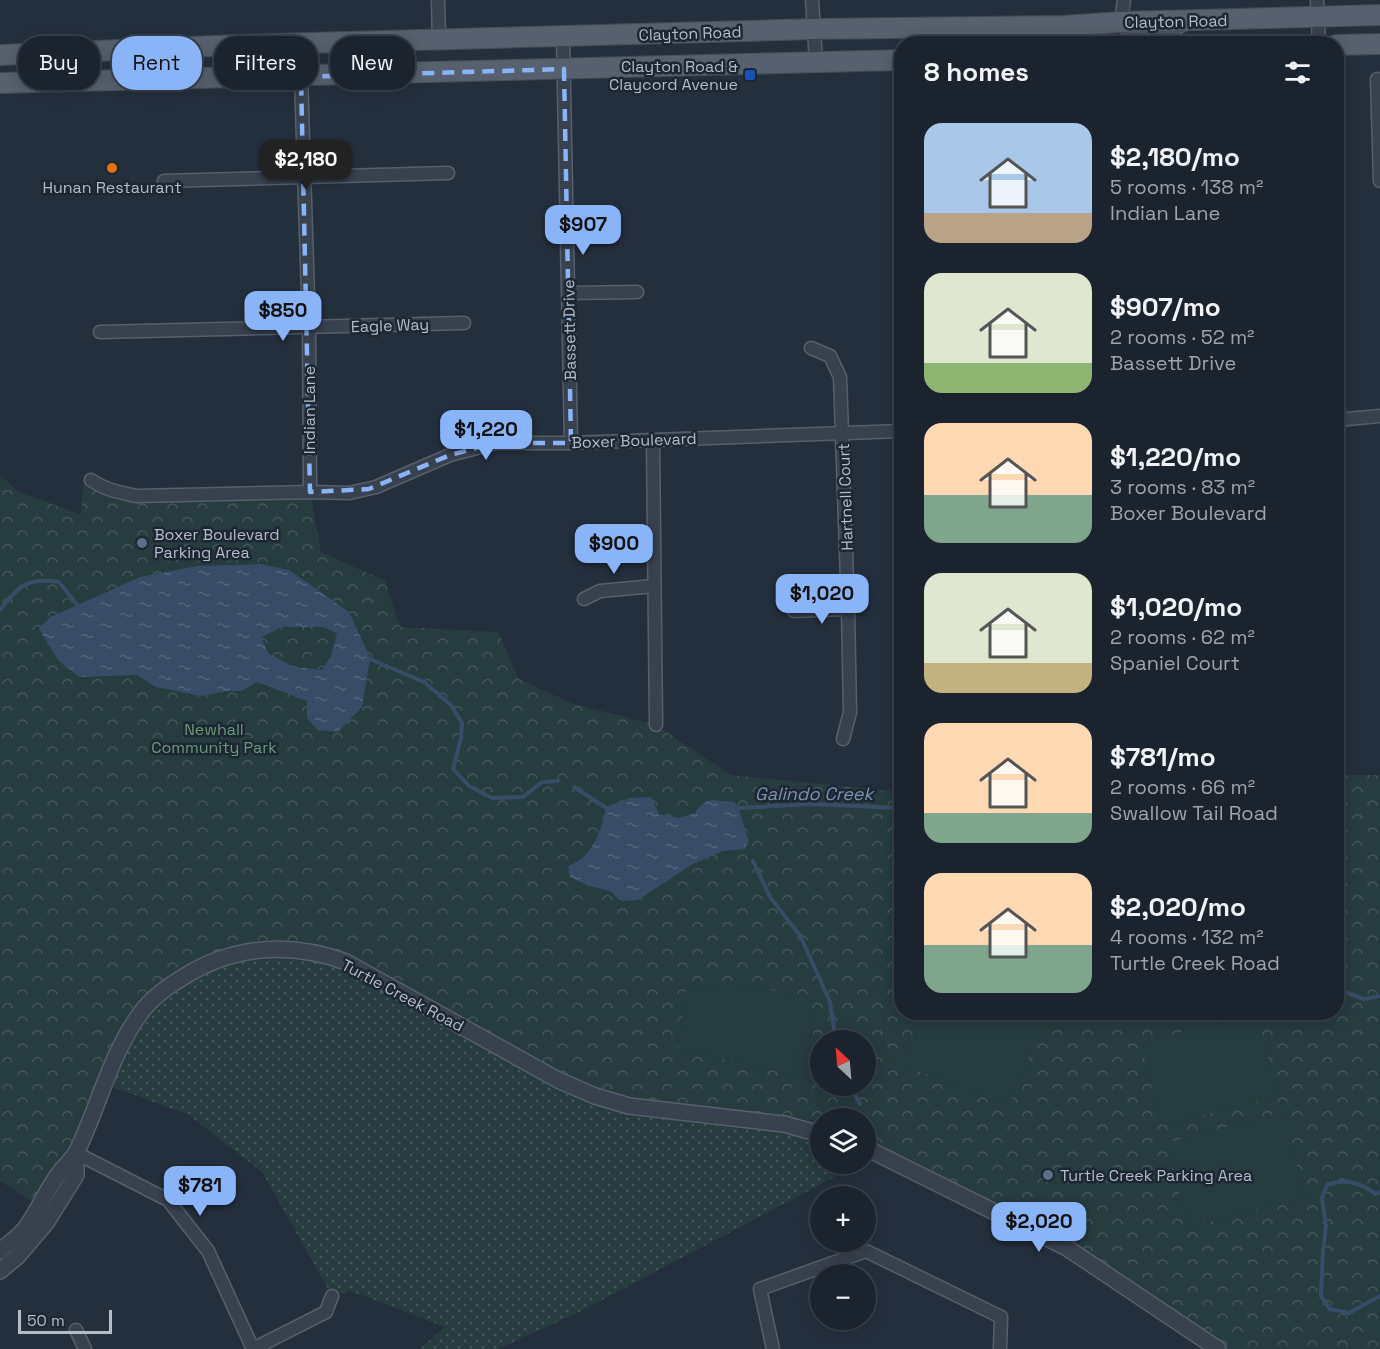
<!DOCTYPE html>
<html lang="en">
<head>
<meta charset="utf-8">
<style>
	:root { --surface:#1b232e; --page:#242b36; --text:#f1f3f6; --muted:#a0a4aa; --line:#39404a; --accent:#8ab4f8 }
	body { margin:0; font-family:"Space Grotesk",sans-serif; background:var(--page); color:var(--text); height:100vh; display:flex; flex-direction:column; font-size:22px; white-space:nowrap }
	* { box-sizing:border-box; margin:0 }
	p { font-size:20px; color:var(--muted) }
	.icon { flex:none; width:33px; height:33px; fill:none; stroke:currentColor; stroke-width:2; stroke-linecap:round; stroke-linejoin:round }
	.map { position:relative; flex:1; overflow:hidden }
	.details { position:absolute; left:894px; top:36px; width:450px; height:984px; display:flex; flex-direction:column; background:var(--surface); border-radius:24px; box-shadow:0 3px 15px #0003,0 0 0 2px var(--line) }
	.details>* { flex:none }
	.guide { position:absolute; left:18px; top:36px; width:570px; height:54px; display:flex; gap:12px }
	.needle { width:39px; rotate:334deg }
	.buttons { position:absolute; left:810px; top:1030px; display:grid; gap:12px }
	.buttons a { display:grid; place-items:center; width:66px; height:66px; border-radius:50%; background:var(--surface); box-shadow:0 3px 15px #0003,0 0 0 2px var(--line); font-size:30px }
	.scale { position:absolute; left:18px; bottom:15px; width:94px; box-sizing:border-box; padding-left:6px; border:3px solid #b4bcc9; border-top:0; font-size:16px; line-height:21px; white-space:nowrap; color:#b4bcc9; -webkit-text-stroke:4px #1d2633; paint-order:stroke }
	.price { position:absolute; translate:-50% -51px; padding:0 14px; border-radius:12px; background:var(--accent); color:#111; font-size:20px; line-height:39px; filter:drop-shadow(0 2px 3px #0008) }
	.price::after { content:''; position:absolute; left:50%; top:36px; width:18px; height:14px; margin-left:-9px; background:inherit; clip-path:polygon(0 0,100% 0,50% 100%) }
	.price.selected { background:#222; color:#fff }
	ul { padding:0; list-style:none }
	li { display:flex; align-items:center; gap:18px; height:150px; padding:0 30px }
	li span { display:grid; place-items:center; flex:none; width:168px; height:120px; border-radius:18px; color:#555 }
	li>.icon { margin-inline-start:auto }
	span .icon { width:72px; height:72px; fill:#fffc; stroke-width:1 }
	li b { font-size:26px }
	h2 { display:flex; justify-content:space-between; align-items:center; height:72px; padding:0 30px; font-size:26px }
	.tag { padding:0 21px; border-radius:24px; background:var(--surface); box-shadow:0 3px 15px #0003,0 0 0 2px var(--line); font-size:21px; line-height:54px }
	.tag.selected { background:var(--accent); color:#111 }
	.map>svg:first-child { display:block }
	.grass { fill:url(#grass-dots) }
	.park { fill:url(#park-crowns); fill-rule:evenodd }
	.pitch { fill:#263c3f }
	.water { fill:url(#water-ripples); fill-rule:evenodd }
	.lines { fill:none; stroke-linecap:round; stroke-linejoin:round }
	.stream { stroke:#394c67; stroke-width:4 }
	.minor-casing { stroke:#565f6c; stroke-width:15 }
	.tertiary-casing { stroke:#565f6c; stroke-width:18 }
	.secondary-casing { stroke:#565f6c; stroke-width:21 }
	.primary-casing { stroke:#414a57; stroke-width:22 }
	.minor { stroke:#38414e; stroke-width:12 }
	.tertiary { stroke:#38414e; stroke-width:15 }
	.secondary { stroke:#465061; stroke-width:18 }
	.primary { stroke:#56606e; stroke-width:20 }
	.marked { fill:none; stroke:#8ab4f8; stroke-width:4.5; stroke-dasharray:12 8; stroke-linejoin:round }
	.transit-dot { fill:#1a4fb4; stroke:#1d2633; stroke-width:2 }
	.food-dot { fill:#e8710a; stroke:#1d2633; stroke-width:2 }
	.service-dot { fill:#5c6f8a; stroke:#1d2633; stroke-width:2 }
	.labels { text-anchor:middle; stroke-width:5; stroke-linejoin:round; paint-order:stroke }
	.street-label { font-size:16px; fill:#b4bcc9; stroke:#1d2633 }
	.poi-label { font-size:16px; fill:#b4bcc9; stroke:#1d2633; text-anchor:start }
	.park-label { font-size:16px; fill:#6b9a76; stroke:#1d2633 }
	.water-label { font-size:18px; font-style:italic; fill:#7c92b1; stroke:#1d2633 }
</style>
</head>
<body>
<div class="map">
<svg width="1380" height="1349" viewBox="0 0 1380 1349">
	<defs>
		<pattern id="grass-dots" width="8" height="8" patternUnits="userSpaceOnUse" patternTransform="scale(1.5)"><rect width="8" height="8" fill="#263c3f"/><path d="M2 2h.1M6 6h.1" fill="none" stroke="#435659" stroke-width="1.8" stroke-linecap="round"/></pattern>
		<pattern id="park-crowns" width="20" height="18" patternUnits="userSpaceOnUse" patternTransform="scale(1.5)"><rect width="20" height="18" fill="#263c3f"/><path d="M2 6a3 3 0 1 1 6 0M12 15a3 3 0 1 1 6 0" fill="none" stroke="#435659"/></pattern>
		<pattern id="water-ripples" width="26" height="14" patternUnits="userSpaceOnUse" patternTransform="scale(1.5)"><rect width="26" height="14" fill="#394c67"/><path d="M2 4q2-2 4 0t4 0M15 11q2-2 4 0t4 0" fill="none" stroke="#53647b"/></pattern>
	</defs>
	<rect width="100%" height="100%" fill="#242f3e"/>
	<path class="grass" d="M 288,949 L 820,1134 L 820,1164 L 859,1164 L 583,1310 L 498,1349 L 420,1349 L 445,1327 L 351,1291 L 332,1296 L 262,1172 L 189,1115 L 105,1084 L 140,1013 L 198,967 Z"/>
	<path class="park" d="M 0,475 L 18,491 L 81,515 L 84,475 L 101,487 L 113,492 L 310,492 L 321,552 L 385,581 L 400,627 L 498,632 L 519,679 L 571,703 L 656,725 L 731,775 L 901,792 L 902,1012 L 1336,1012 L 1337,775 L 1380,775 L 1380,1349 L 1218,1349 L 1130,1288 L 866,1148 L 866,1119 L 820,1119 L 820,1134 L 595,1096 L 346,962 L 249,950 L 156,997 L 105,1084 L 40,1206 L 0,1181 ZM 820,1041 L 866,1041 L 866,1086 L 820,1086 Z"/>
	<g class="pitch">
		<path d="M 732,983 L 807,997 L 815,1045 L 820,1055 L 820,1081 L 678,1049 L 687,986 Z"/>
		<path d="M 922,1013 L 1047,1013 L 1009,1106 L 901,1064 Z"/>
		<path d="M 1257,1014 L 1277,1096 L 1162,1125 L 1141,1043 Z"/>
		<path d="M 1283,1113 L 1305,1197 L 1188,1227 L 1166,1143 Z"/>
	</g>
	<g class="water">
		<path d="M 260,564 L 289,570 L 349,612 L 368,653 L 370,659 L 362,707 L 338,732 L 318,730 L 307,718 L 307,701 L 257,682 L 242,691 L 227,691 L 201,696 L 156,687 L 137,675 L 79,677 L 58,660 L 39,629 L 49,618 L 140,577 L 198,566 ZM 281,627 L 323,627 L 337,633 L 331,656 L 322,670 L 294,667 L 269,654 L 261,638 Z"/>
		<path d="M 651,797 L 659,814 L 679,818 L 695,813 C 705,795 716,801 734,802 C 743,812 742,828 749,840 L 745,849 L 723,851 L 691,865 L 638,900 L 621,901 L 610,891 L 587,885 L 570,877 L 568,866 C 592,858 602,830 606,807 L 630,798 Z"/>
	</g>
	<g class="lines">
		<g class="stream">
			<path d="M 0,610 C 18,586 28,577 59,582 L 79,607"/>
			<path d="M 366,660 L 370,659 L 424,682 L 451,705 L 462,723 L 461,738 L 453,769 L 469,786 L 492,798 L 523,797 L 542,782 L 558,781"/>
			<path d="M 574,787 L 608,809"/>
			<path d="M 735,811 L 740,808 L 811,804 L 902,808"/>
			<path d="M 753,861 L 770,897 L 801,937 L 830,1002 L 836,1041"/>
			<path d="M 1336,986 L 1339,990 L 1364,999 L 1380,996"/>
			<path d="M 853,1086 L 853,1091 L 860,1104"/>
			<path d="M 1380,1192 L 1376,1194 C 1360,1183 1347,1178 1327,1185 L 1322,1198 L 1326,1226 L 1323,1251 L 1321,1296 L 1330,1309 L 1349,1313 L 1380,1296"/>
		</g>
		<defs>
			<g id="minor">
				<path d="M 438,0 L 439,41"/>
				<path d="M 812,0 L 816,61"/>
				<path d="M 1317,0 L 1319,44"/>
				<path d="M 1121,22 L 1124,0"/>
				<path d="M 563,37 L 571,443"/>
				<path d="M 301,77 L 309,327 L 310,492"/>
				<path d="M 1377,79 L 1380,181"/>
				<path d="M 164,181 L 448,173"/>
				<path d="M 569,293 L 637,292"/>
				<path d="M 100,332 L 464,323"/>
				<path d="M 811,348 L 830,356 L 840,377 L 848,609 L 850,712 L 843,739"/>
				<path d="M 1336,420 L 1380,416"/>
				<path d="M 653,440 L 656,725"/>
				<path d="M 91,480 C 105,490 119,492 136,496 L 310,492 L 349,493 L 376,487 L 450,455 L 496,443 L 571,443 L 902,431"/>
				<path d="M 584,599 L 600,591 L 654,586"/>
				<path d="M 794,611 L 848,609"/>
				<path d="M 76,1153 L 168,1200 L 208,1251 L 253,1349"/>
				<path d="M 76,1330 L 85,1349"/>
				<path d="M 253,1349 L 326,1312 L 332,1296"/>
				<path d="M 773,1349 L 760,1289 L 866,1251 L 1001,1317 L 1000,1349"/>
			</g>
			<g id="tertiary">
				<path d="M 866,1148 L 1067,1248 L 1218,1349"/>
				<path d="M 0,1251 C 8,1244 17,1238 24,1230 C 38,1212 46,1190 60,1172 C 65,1165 73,1159 77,1151 C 99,1106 110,1055 140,1014 C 151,998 168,986 185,976 C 235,945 291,942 346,962 L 558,1080 L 595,1096 L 629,1106 L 784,1124 L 820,1134"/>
				<path d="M 0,1271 L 18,1256 L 46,1223 L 76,1175 L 76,1153"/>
			</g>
			<g id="secondary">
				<path d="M 1064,26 L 1082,31 L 1093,41 L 1105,44"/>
				<path d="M 1122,44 C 1132,38 1145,43 1156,39 C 1166,35 1170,25 1185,21"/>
			</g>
			<g id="primary">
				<path d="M 1336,45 L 1380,44"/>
				<path d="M 0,55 L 238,45 L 814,29 L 1063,26 L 1121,22 L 1380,15"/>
				<path d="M 0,83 L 902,60"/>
			</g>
		</defs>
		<use href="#minor" class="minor-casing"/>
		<use href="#tertiary" class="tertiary-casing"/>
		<use href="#secondary" class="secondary-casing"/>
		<use href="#primary" class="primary-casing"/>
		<use href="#minor" class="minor"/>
		<use href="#tertiary" class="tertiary"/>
		<use href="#secondary" class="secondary"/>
		<use href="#primary" class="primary"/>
	</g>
	<path class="marked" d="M 564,69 L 571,443 L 496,443 L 450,455 L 369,489 L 310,492 L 301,77 Z"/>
	<rect class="transit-dot" x="744" y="69" width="12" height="12" rx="3"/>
	<circle class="food-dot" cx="112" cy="168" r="6"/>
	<g class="service-dot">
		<circle cx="142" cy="543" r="6"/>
		<circle cx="1048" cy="1175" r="6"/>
	</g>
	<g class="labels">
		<g class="street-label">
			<text transform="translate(1176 21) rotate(-1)" y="6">Clayton Road</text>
			<text transform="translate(690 33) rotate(-2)" y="6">Clayton Road</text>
			<text transform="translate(390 325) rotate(-2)" y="6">Eagle Way</text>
			<text transform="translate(569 330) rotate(-91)" y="6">Bassett Drive</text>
			<text transform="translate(309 410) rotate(-90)" y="6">Indian Lane</text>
			<text transform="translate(634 440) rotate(-2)" y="6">Boxer Boulevard</text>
			<text transform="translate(845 497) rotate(-92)" y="6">Hartnell Court</text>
			<text transform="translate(403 995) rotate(28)" y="6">Turtle Creek Road</text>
		</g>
		<g class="poi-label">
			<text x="738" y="72" text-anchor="end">Clayton Road &amp;<tspan x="738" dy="18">Claycord Avenue</tspan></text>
			<text x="112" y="193" text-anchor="middle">Hunan Restaurant</text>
			<text x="154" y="540">Boxer Boulevard<tspan x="154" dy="18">Parking Area</tspan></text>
			<text x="1060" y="1181">Turtle Creek Parking Area</text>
		</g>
		<g class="park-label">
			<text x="214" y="735">Newhall<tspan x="214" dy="18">Community Park</tspan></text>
		</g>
		<g class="water-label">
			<text x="814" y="800">Galindo Creek</text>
		</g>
	</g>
</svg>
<div class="buttons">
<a><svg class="needle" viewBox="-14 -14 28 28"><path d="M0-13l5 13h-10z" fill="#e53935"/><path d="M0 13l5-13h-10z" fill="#a0a4aa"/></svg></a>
<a><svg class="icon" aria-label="layers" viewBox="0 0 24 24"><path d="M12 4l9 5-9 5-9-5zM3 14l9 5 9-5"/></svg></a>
<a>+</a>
<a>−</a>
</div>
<div class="scale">50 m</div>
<b class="price selected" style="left:306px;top:191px">$2,180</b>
<b class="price" style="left:583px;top:256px">$907</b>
<b class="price" style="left:283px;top:342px">$850</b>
<b class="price" style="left:486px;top:461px">$1,220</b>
<b class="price" style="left:614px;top:575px">$900</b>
<b class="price" style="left:822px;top:625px">$1,020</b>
<b class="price" style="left:200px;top:1217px">$781</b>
<b class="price" style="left:1039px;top:1253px">$2,020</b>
<div class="guide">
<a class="tag">Buy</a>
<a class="tag selected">Rent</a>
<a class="tag">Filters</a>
<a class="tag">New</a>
</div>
<section class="details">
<h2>8 homes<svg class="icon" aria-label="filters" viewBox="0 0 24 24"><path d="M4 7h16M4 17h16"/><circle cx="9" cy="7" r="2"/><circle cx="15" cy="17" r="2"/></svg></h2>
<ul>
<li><span style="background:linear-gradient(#a9c7e8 75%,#b9a48a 0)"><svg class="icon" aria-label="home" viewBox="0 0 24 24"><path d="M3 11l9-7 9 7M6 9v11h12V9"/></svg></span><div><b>$2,180/mo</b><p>5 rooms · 138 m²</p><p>Indian Lane</p></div></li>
<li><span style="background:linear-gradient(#dfe7d0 75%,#8fb573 0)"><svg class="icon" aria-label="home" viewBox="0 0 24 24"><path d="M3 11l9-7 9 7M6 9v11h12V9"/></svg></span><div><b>$907/mo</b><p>2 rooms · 52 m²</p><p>Bassett Drive</p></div></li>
<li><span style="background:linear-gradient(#ffd9b3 60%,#7fa58c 0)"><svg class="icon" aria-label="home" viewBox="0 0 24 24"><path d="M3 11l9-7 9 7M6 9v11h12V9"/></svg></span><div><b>$1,220/mo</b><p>3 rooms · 83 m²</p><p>Boxer Boulevard</p></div></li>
<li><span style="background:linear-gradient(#dfe7d0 75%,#c2b280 0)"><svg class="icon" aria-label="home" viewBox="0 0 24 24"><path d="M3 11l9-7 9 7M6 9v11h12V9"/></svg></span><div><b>$1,020/mo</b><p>2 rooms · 62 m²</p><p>Spaniel Court</p></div></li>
<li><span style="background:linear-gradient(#ffd9b3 75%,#7fa58c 0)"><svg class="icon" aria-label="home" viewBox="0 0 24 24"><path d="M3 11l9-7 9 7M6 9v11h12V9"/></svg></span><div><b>$781/mo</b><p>2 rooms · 66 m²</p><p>Swallow Tail Road</p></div></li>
<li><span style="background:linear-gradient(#ffd9b3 60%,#7fa58c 0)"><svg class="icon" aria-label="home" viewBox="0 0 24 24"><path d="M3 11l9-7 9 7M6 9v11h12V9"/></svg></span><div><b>$2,020/mo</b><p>4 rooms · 132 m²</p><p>Turtle Creek Road</p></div></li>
</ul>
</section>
</div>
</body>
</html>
